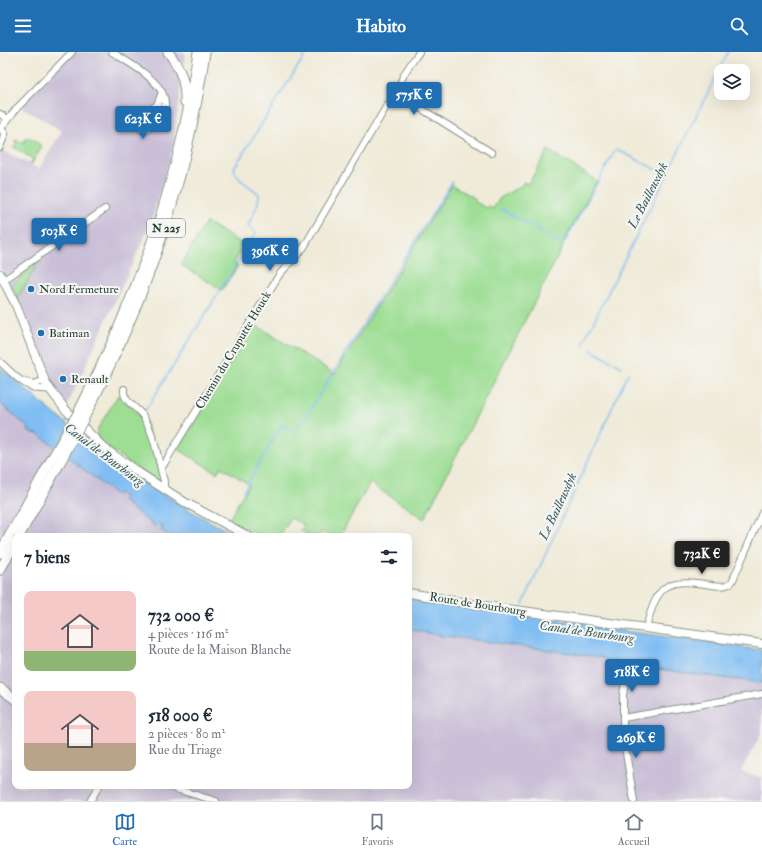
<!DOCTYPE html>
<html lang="fr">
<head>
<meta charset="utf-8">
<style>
	:root { --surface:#fff; --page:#f2f2f3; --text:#1f2937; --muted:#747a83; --line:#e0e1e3; --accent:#1f6fb2 }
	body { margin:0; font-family:"IM FELL Double Pica",serif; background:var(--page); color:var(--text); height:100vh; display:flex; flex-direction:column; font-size:15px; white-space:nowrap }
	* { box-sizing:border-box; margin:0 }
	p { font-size:13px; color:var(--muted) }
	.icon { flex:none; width:22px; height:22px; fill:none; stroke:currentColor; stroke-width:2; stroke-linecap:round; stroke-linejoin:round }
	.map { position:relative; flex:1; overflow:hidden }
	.side { position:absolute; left:12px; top:481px; width:400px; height:256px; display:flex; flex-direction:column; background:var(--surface); border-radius:8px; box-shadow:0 4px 16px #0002 }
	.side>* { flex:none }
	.buttons { position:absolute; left:714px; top:12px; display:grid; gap:8px }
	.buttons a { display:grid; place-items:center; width:36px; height:36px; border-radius:8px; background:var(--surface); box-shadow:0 4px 16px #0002; font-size:20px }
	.price { position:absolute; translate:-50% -34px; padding:0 9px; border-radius:4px; background:var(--accent); color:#fff; font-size:13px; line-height:26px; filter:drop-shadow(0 1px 2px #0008) }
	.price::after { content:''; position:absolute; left:50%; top:24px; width:12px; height:9px; margin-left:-6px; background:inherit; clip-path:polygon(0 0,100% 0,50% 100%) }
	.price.active { background:#222; color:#fff }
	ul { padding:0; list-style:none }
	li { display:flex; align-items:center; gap:12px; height:100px; padding:0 12px }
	li span { display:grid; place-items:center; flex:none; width:112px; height:80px; border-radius:8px; color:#555 }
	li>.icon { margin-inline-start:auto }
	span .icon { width:48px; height:48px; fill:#fffc; stroke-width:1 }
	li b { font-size:17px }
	h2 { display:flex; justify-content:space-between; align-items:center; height:48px; padding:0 12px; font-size:17px }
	header { display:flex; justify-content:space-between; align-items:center; height:52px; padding:0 12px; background:var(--accent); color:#fff; font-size:18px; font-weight:700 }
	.tabs { display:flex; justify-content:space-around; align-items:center; height:56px; border-top:1px solid var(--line); background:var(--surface); font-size:11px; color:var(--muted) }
	.tabs a { display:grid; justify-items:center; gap:2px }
	.tabs .active { color:var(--accent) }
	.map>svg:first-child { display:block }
	.industrial { fill:#c9bfd7 }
	.green { fill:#9dde94; stroke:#5e8e64 }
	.water { fill:#80bdf3; stroke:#507d94 }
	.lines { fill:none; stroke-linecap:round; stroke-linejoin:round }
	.stream { stroke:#80bdf3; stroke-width:1.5 }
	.minor-casing { stroke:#889486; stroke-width:8 }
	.major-casing { stroke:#889486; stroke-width:10 }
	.highway-casing { stroke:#889486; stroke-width:11 }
	.minor { stroke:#fff; stroke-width:6 }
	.major { stroke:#fff; stroke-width:8 }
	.highway { stroke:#fff; stroke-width:9 }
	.highway-bridge-casing { stroke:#889486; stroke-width:11; stroke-linecap:butt }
	.highway-bridge { stroke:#fff; stroke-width:9 }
	.poi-dot { fill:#1f6fb2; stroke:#f6f6f2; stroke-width:1.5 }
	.labels { text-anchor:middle; stroke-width:4; stroke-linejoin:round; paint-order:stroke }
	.shield { fill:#f6f6f2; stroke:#60746d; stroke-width:1 }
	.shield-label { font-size:11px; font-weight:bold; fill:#1f3d34 }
	.poi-label { font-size:12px; fill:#1f3d34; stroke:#f6f6f2; text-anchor:start }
	.street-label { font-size:12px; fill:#1f3d34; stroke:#f6f6f2 }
	.water-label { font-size:13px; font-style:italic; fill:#375d64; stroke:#f6f6f2 }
</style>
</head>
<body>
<header><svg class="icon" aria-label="menu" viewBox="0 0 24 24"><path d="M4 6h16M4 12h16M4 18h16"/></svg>Habito<svg class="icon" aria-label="search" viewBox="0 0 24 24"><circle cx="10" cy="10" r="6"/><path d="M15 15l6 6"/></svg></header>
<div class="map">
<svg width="762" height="749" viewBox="0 0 762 749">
	<rect width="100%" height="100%" fill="#f6f6f2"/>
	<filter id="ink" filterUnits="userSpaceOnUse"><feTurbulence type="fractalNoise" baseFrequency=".025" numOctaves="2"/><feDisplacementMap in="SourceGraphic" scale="8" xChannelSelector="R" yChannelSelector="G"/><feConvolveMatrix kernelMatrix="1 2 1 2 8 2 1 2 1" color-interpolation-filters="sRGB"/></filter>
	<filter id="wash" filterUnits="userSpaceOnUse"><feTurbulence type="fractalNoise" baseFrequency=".012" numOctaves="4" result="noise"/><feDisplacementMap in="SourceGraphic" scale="16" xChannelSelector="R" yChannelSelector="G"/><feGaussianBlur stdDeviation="0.9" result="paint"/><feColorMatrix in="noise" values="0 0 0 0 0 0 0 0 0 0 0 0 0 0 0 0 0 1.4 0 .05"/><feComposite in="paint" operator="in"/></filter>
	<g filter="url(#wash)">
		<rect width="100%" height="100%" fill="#f0ebd9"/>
		<g class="industrial">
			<path d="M 73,0 L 185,0 L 173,96 L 151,171 L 67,354 L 56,339 L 23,258 L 0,217 L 0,100 L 1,98 L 39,117 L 62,79 L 21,55 Z"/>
			<path d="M 0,351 L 28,375 L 31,381 L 38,382 L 50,391 L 116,443 L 119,441 L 124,445 L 122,448 L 157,474 L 159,472 L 163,475 L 161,478 L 169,484 L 15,484 L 15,734 L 409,734 L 409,577 L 436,583 L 597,605 L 612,610 L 762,631 L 762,680 L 741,719 L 762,726 L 762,749 L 0,749 Z"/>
		</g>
		<g class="green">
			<path d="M 29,85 L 42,94 L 31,113 L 30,112 L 33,107 L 13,95 L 17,91 L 15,90 L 16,88 L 24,91 L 26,86 L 28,87 Z"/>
			<path d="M 548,98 L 597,129 L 562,193 L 563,194 L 424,467 L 370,431 L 340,484 L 328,484 L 322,480 L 319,484 L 311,484 L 301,479 L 304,473 L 291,466 L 280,484 L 261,484 L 228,469 L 249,432 L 221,415 L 217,421 L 178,397 L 254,272 L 335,322 L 452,133 L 476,147 L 474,149 L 486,156 L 488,154 L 493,157 L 500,146 L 522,133 L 523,130 L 528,132 Z"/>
			<path d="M 206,170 L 244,193 L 234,211 L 238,214 L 222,238 L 181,213 Z"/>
			<path d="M 38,208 L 39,209 L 17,247 L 12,234 Z"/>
			<path d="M 118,343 L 126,349 L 145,369 L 162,427 L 161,429 L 153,427 L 111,398 L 97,386 L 97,378 Z"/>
		</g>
		<g class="water">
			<path d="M 0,315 C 74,380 149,441 238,484 L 169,484 L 161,478 L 163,475 L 159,472 L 156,475 L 122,448 L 124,445 L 119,441 L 116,443 L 50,391 L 38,382 L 29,380 L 28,375 L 0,351 Z"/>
			<path d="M 409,545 L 442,551 L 596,573 L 618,578 L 762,598 L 762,631 L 612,611 L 601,605 L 436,583 L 409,577 Z"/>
		</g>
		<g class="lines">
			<g class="stream">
				<path d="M 500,156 L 563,193 L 616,97 L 667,123"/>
				<path d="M 585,294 L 583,291 L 728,0"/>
				<path d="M 591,298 L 622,315"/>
				<path d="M 145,359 L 256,181 L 248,174 L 258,152 L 259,142 C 251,134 235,128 234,116 L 307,0"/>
				<path d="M 243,439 L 282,373 L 295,380 L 298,377 L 452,130"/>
				<path d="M 523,552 L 628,321"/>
			</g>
		</g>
	</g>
	<g filter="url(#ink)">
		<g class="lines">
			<defs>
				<g id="minor">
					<path d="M 112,0 C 140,18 193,45 147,78 L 140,77 L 136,73 L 137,67 L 157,53 L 162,40"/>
					<path d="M 419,0 C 412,11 394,31 401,44 L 492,101"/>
					<path d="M 0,62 L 8,67"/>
					<path d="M 0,77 L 17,56 L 72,0"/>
					<path d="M 0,95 L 5,82 L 1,76"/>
					<path d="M 4,228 L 105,157"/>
					<path d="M 0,310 C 15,323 27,340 49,337"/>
					<path d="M 25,330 L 33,332 L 45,329"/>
					<path d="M 124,337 C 122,349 137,355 143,364 C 155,382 158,408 164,429 L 164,437"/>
					<path d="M 161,417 L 279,223 L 304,195 L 386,55 L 393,48 L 401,44"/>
					<path d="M 646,576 C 658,530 667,526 712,533 C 719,534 726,535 732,530 L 762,461"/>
					<path d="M 627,615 L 623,643 L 623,683 L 634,749"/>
					<path d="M 623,666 L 762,642"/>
					<path d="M 166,734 L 216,749"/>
					<path d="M 90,749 L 99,734"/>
				</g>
				<g id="major">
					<path d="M 0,222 L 16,253 L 46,332 L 65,357 L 104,396 L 136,419 L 186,451 L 248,484"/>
					<path d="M 409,541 L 471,552 L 762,592"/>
				</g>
				<g id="highway">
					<path d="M 168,0 C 180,15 186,31 185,50"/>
					<path d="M 78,361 C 137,247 180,128 198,0"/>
					<path d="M 84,366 C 146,247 186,133 205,0"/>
					<path d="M 19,484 L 57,416"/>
					<path d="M 0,501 L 50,410"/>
					<path d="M 0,518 L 15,491"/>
					<path d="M 0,636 L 15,647"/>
				</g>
			</defs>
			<use href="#minor" class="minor-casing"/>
			<use href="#major" class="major-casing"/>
			<use href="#highway" class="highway-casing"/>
			<use href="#minor" class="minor"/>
			<use href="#major" class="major"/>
			<use href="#highway" class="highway"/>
			<defs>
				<g id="highway-bridge">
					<path d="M 50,410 L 78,361"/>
					<path d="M 57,416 L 84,366"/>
				</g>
			</defs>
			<use href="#highway-bridge" class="highway-bridge-casing"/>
			<use href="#highway-bridge" class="highway-bridge"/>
		</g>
	</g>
	<g class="poi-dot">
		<circle cx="31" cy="237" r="4"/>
		<circle cx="41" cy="281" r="4"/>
		<circle cx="63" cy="327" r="4"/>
	</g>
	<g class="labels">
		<rect class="shield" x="147" y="167" width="38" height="18" rx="3"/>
		<g class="shield-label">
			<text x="166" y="180">N 225</text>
		</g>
		<g class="poi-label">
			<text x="39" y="241">Nord Fermeture</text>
			<text x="49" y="285">Batiman</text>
			<text x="71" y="331">Renault</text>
		</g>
		<g class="street-label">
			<text transform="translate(233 298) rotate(-59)" y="4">Chemin du Cruputte Houck</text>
			<text transform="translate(478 552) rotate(9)" y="4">Route de Bourbourg</text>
		</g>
		<g class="water-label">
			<text transform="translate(647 143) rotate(-63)" y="5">Le Bailleuxdyk</text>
			<text transform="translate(105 402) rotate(37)" y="5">Canal de Bourbourg</text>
			<text transform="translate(557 454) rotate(-65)" y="5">Le Bailleuxdyk</text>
			<text transform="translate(587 579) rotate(8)" y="5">Canal de Bourbourg</text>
		</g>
	</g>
</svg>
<div class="buttons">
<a><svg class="icon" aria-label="layers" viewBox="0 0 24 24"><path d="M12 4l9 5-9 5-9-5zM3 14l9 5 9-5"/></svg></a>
</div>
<b class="price" style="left:414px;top:64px">575K €</b>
<b class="price" style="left:143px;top:88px">623K €</b>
<b class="price" style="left:59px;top:200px">503K €</b>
<b class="price" style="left:270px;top:220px">396K €</b>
<b class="price active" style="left:702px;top:523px">732K €</b>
<b class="price" style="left:632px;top:641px">518K €</b>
<b class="price" style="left:636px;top:707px">269K €</b>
<section class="side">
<h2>7 biens<svg class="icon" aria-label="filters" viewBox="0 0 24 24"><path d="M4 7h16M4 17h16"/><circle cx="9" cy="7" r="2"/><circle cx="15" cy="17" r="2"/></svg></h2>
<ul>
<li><span style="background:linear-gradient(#f6c9c9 75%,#8fb573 0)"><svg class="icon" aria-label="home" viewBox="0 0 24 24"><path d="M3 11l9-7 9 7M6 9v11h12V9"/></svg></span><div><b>732 000 €</b><p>4 pièces · 116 m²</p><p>Route de la Maison Blanche</p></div></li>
<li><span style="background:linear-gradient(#f6c9c9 65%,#b9a48a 0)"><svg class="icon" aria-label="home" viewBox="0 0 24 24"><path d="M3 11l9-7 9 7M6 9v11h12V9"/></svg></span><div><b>518 000 €</b><p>2 pièces · 80 m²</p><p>Rue du Triage</p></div></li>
</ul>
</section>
</div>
<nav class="tabs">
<a class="active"><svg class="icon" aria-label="map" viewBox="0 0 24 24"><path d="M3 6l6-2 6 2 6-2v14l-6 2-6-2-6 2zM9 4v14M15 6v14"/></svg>Carte</a>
<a><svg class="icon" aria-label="saved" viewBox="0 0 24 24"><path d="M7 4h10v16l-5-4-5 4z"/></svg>Favoris</a>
<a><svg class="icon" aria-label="home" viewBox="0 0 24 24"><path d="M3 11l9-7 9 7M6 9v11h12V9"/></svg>Accueil</a>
</nav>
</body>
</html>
